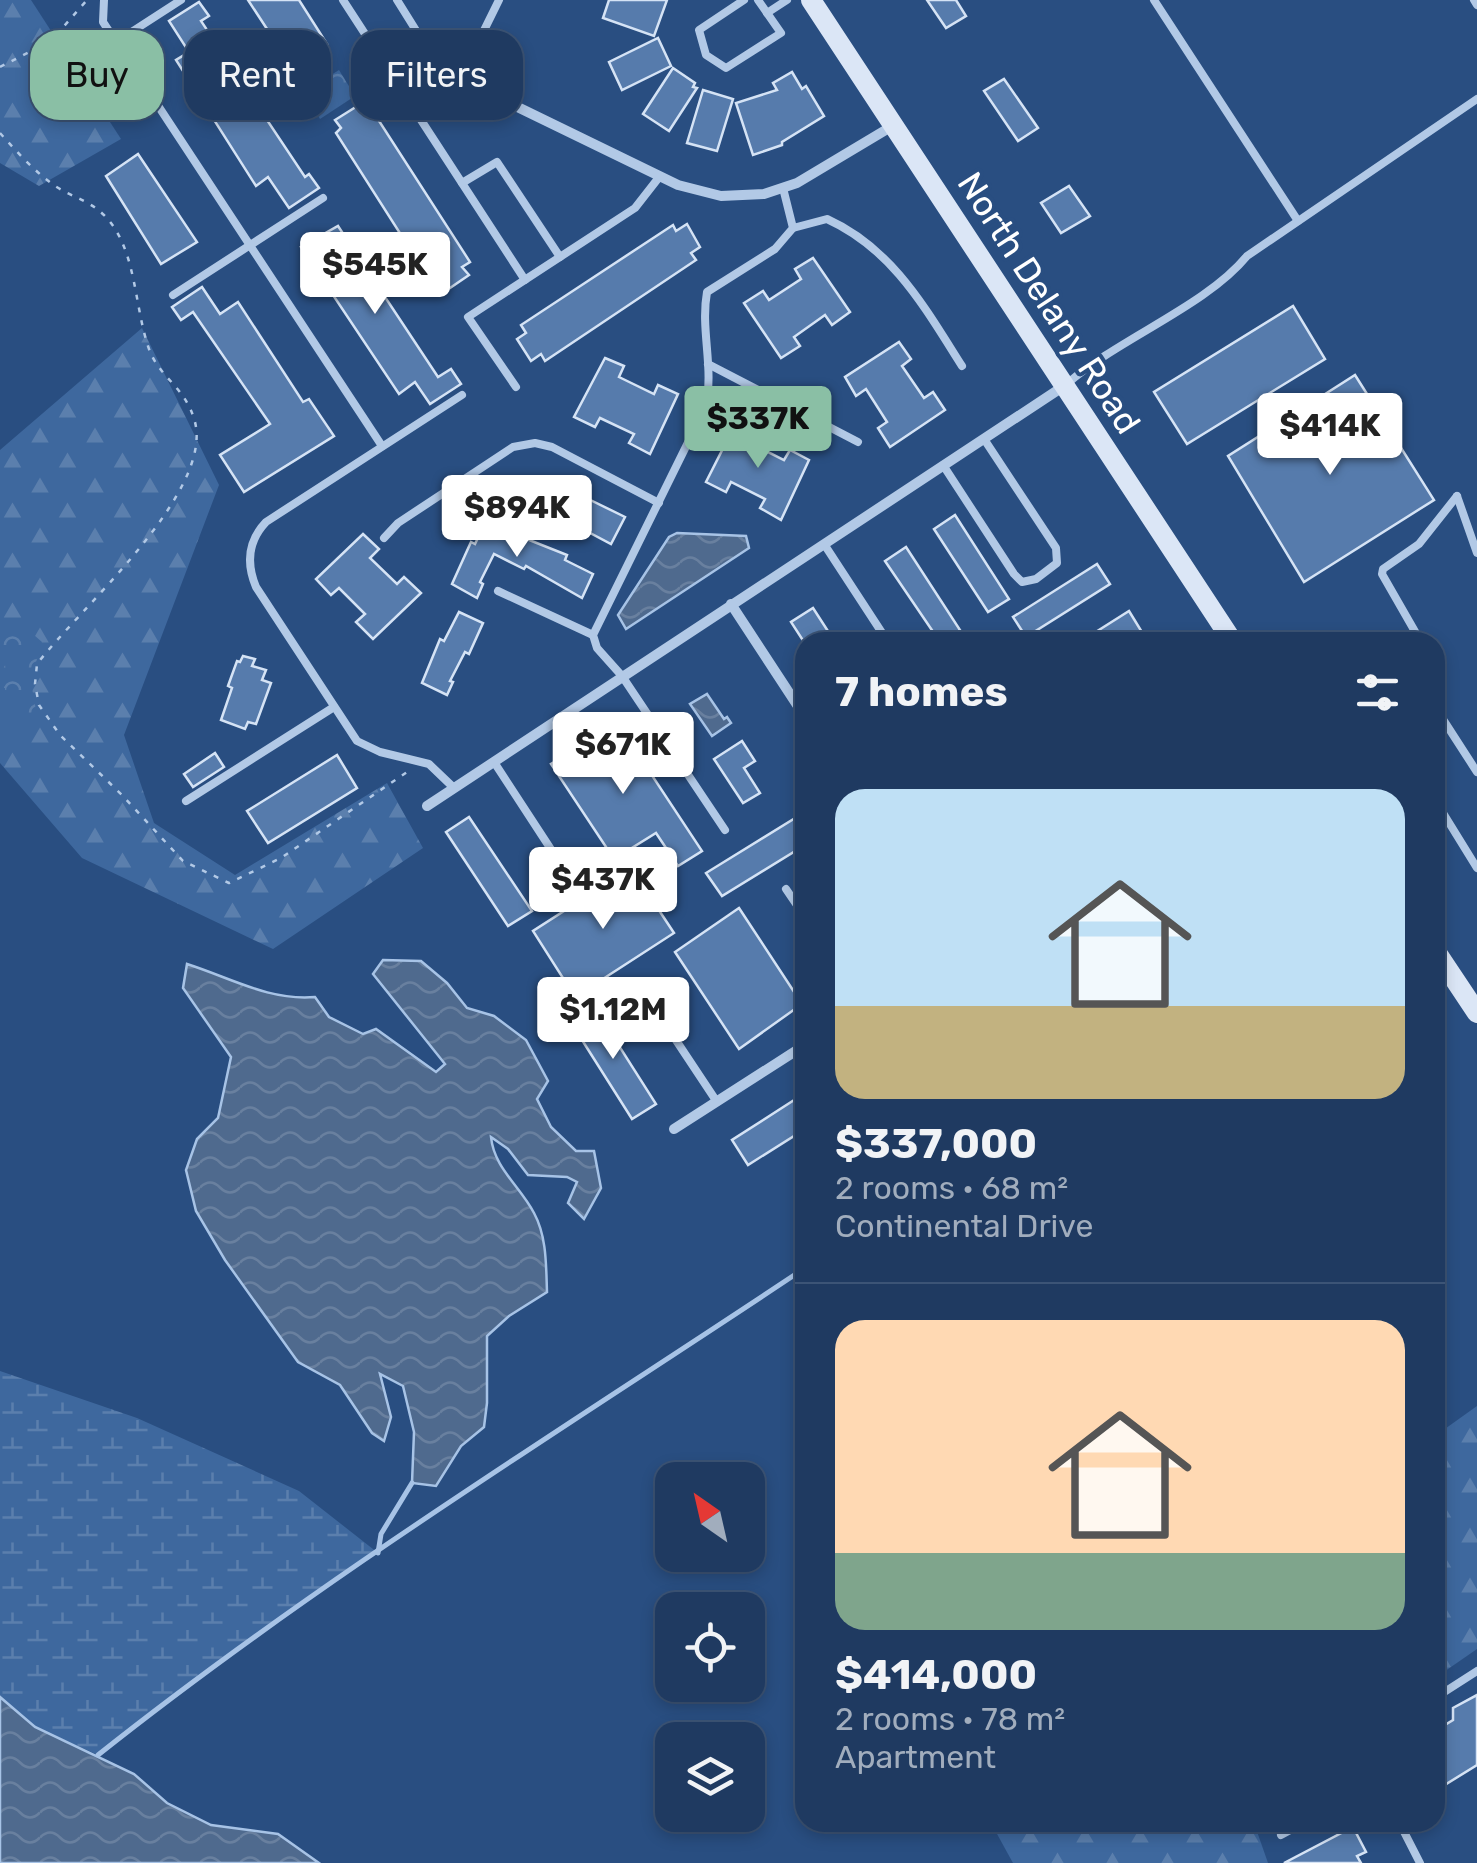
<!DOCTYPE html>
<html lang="en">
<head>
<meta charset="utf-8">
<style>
	:root { --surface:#1f3a61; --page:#2c456a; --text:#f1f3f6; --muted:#a1adbd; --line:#3c5476; --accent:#8abfa5 }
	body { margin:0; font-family:Rubik,sans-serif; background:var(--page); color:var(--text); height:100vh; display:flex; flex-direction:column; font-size:38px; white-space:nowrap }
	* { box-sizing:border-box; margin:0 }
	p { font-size:32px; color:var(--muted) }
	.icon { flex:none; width:55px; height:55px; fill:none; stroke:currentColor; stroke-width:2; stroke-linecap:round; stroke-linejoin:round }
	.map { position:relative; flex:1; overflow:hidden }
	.side { position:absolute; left:795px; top:632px; width:650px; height:1200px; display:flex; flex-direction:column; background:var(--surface); border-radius:30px; box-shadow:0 5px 15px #0003,0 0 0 2px var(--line) }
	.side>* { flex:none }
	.guide { position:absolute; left:30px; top:30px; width:615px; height:90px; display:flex; gap:20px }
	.needle { width:65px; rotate:326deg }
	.tools { position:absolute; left:655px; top:1462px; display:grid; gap:20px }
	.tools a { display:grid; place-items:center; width:110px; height:110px; border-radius:20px; background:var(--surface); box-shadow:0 5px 15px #0003,0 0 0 2px var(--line); font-size:50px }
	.price { position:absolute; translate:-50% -85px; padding:0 22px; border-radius:10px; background:#fff; color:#222; font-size:32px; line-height:65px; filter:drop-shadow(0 2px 5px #0008) }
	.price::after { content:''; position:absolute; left:50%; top:60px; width:30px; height:22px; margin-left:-15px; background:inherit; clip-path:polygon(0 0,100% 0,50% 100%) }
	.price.current { background:var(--accent); color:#111 }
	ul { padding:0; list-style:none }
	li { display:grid; align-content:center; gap:20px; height:530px; padding:0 40px }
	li+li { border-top:2px solid var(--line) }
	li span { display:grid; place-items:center; height:310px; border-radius:30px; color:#555 }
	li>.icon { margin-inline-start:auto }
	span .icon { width:180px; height:180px; fill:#fffc; stroke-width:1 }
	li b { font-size:42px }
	h2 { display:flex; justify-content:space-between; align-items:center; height:120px; padding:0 40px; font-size:42px }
	.tag { padding:0 35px; border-radius:30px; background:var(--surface); box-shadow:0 5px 15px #0003,0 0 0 2px var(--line); font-size:35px; line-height:90px }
	.tag.current { background:var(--accent); color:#111 }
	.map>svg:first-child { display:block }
	.forest { fill:url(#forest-firs) }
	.wetland { fill:url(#wetland-marsh) }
	.park { fill:url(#park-crowns) }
	.water { fill:url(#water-waves); stroke:#a7c3e6; stroke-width:2.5 }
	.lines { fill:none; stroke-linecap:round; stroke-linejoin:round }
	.stream { stroke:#a7c3e6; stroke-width:5 }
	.building { fill:#567bac; stroke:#d5e3f5; stroke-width:2.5 }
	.path { stroke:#b2c9e6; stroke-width:2.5; stroke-dasharray:5 8; stroke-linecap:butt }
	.lane { stroke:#b2c9e6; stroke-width:8 }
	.street { stroke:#b2c9e6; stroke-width:10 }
	.secondary { stroke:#dbe6f6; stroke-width:20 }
	.labels { text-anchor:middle; stroke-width:8; stroke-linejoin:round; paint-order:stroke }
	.street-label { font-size:35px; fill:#fff; stroke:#294e81 }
</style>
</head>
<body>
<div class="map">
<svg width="1477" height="1863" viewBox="0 0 1477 1863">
	<defs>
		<pattern id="forest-firs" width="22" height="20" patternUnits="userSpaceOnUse" patternTransform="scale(2.5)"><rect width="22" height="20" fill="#3e689e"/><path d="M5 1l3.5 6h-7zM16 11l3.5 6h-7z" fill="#5b7fad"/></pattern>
		<pattern id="wetland-marsh" width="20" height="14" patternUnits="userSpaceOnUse" patternTransform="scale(2.5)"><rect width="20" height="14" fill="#3e689e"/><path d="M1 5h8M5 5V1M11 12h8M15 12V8" fill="none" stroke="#5b7fad"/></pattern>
		<pattern id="park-crowns" width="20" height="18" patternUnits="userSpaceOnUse" patternTransform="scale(2.5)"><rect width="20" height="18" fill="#3e689e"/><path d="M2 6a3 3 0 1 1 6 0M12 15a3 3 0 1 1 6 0" fill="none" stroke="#5b7fad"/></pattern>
		<pattern id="water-waves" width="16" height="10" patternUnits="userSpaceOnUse" patternTransform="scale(2.5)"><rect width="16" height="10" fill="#4f6a8e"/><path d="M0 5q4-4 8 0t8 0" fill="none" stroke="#69809f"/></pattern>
	</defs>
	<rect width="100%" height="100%" fill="#294e81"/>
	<g class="forest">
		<path d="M 0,0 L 31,0 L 121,139 L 39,186 L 0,163 Z"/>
		<path d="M 142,328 L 219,485 L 124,735 L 154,823 L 235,875 L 387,783 L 423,848 L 273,949 L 82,858 L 0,763 L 0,450 Z"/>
		<path d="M 1477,1406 L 1477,1649 L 1435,1678 L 1435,1436 Z"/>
		<path d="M 991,1823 L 1254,1823 L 1268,1863 L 1013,1863 Z"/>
	</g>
	<path class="wetland" d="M 0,1371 L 137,1418 L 299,1491 L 378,1553 L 170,1698 L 98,1755 L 35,1727 L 0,1697 Z"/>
	<g class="park">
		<path d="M 339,70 L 355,96 L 320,119 L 304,92 Z"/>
		<path d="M 0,613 L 5,626 L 13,631 L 18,626 L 23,627 L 28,636 L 34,635 L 42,642 L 34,669 L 32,688 L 36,710 L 20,725 L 14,722 L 7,726 L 0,724 L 0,701 L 6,697 L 5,688 L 0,688 L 0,677 L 7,678 L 5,665 L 0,662 Z"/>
	</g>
	<g class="water">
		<path d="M 677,533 L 746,536 L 749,548 L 626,629 L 618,615 L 669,537 Z"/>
		<path d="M 707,694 L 724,719 L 727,717 L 731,723 L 712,736 L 690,704 Z"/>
		<path d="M 383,960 L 421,961 L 447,983 L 467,1008 L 494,1016 L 526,1040 L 548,1081 L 537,1099 L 551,1127 L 576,1151 L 594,1151 L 601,1188 L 584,1219 L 568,1203 L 577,1182 L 567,1177 L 528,1175 L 508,1149 L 491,1137 C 494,1168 520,1186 534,1213 C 547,1237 546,1266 547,1292 L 509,1316 L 487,1336 L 487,1403 L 484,1427 L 461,1446 L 436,1486 L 412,1483 L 414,1432 L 403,1386 L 380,1374 L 391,1417 L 384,1441 L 372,1433 L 340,1385 L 298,1362 L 225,1260 L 196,1211 L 186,1170 L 197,1139 L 218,1118 L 231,1057 L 183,988 L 187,964 C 231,978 269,1001 315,997 L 329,1017 L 363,1034 L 376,1029 L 436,1072 L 445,1064 L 373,974 Z"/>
		<path d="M 0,1697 L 35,1727 L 134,1774 L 167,1803 L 211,1825 L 278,1834 L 319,1863 L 0,1863 Z"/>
	</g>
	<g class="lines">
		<g class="stream">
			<path d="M 378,1553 L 381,1534 L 412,1483"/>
			<path d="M 98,1755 C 322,1577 568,1426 805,1268"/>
		</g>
	</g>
	<g class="building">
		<path d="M 248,0 L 299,0 L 327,44 L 320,46 L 327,57 L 305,72 L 297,59 L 290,64 Z"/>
		<path d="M 609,0 L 667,0 L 654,36 L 603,18 Z"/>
		<path d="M 927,0 L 956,0 L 966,16 L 946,28 Z"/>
		<path d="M 199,2 L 209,16 L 201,21 L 305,177 L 309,174 L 319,188 L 289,208 L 268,177 L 256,186 L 176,60 L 189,52 L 169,21 Z"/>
		<path d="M 658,38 L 671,66 L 622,90 L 609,62 Z"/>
		<path d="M 673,68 L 695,83 L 693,87 L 697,88 L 669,131 L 643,114 Z"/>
		<path d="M 792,72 L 802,89 L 806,86 L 824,116 L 782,142 L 782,145 L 753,155 L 736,103 L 777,90 L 773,83 Z"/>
		<path d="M 1004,79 L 1038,128 L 1018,141 L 984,91 Z"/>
		<path d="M 703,90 L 733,99 L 717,151 L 687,143 Z"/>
		<path d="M 359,105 L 365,115 L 372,110 L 470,262 L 462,267 L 469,275 L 447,290 L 440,280 L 433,285 L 336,133 L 341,128 L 335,120 Z"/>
		<path d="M 138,154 L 197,242 L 161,264 L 106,176 Z"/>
		<path d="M 1069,186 L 1090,216 L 1061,233 L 1041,203 Z"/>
		<path d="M 687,224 L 700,247 L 691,253 L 696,260 L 545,361 L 541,354 L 531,361 L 517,339 L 526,333 L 521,325 L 673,225 L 676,231 Z"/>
		<path d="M 338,226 L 438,377 L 451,369 L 461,384 L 430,404 L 415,382 L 399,394 L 301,247 Z"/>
		<path d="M 813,258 L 850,312 L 832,325 L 825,315 L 794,337 L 800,346 L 781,358 L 744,303 L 763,291 L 769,300 L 801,279 L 795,269 Z"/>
		<path d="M 202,287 L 220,314 L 238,302 L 303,402 L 309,399 L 334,436 L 244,492 L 220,455 L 270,424 L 193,312 L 181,320 L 172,307 Z"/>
		<path d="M 1293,306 L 1325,359 L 1187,444 L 1154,392 Z"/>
		<path d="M 899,342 L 911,359 L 902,366 L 924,398 L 933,392 L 945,410 L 890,447 L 878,428 L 887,422 L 866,389 L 856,396 L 845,377 Z"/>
		<path d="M 605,358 L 624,366 L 619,377 L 654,394 L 658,385 L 678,394 L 650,454 L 629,443 L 634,434 L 600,418 L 595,427 L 574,417 Z"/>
		<path d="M 1355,375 L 1434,500 L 1304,582 L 1228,456 Z"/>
		<path d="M 736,423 L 755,432 L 750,443 L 784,460 L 790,450 L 809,460 L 781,520 L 760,508 L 765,499 L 731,482 L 726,492 L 706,482 Z"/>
		<path d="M 574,492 L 625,517 L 611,544 L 562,518 Z"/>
		<path d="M 489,515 L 512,526 L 509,532 L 567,555 L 565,560 L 593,574 L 582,598 L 526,566 L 524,569 L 494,554 L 480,582 L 483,584 L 477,598 L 452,584 L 471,542 L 475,544 Z"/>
		<path d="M 955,515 L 1009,599 L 988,612 L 934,529 Z"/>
		<path d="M 363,534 L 379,549 L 370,558 L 397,584 L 404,577 L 421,593 L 373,639 L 356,622 L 365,614 L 339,588 L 331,595 L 316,579 Z"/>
		<path d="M 906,547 L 960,630 L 940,642 L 885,561 Z"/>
		<path d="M 1097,564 L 1110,584 L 1026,637 L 1013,617 Z"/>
		<path d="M 813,608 L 835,642 L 804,642 L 791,622 Z"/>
		<path d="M 1129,611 L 1148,642 L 1080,642 Z"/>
		<path d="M 459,612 L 483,623 L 469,654 L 465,652 L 450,681 L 453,682 L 447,695 L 422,683 L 440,639 L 444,641 Z"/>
		<path d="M 243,656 L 255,659 L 252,666 L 266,670 L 262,680 L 271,683 L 256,724 L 248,722 L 245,729 L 221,720 L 232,688 L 228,686 L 237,661 L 240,662 Z"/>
		<path d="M 618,724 L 702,851 L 678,866 L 656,833 L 614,859 L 551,764 Z"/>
		<path d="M 742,741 L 755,761 L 744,768 L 760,793 L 743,803 L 714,759 Z"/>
		<path d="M 215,753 L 224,767 L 193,787 L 184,774 Z"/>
		<path d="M 337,755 L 357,788 L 268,843 L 247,811 Z"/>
		<path d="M 805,812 L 805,845 L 722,896 L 706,873 Z"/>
		<path d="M 469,817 L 532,911 L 508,926 L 446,832 Z"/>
		<path d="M 631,868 L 674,933 L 575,997 L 533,931 Z"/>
		<path d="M 739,908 L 802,1004 L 739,1049 L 675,952 Z"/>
		<path d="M 593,1005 L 656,1104 L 632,1119 L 570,1021 Z"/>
		<path d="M 805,1093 L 805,1129 L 748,1165 L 732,1140 Z"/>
		<path d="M 1477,1695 L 1477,1765 L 1435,1791 L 1435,1731 L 1453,1720 L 1453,1708 Z"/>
		<path d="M 1353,1827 L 1366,1852 L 1357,1856 L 1361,1863 L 1284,1863 Z"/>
	</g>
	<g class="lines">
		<g class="path">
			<path d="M 0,67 L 51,41 L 87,0"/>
			<path d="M 0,133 C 17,152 34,171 55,186 C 75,199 94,201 111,223 C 136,256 135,307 148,346 C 158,378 185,385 195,422 C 213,494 78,610 37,664 L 35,684 L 39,705 L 60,735 L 122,795 L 183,861 L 229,883 L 281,858 L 410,770"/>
		</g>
		<g class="lane">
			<path d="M 104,0 L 103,22 L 382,446"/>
			<path d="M 343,0 L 525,280"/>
			<path d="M 397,0 L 437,64"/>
			<path d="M 744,0 L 699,30 L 706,55 L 726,68 L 781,33 L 758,0"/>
			<path d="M 1154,0 L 1298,221"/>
			<path d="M 1474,0 L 1477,5"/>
			<path d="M 767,13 L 787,0"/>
			<path d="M 116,42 L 181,0"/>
			<path d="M 460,79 L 499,0"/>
			<path d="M 462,183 L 497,162 L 560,257"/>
			<path d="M 793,228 L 827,219 C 893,249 925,308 962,366"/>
			<path d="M 173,295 L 323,198"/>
			<path d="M 708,364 L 858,442"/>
			<path d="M 1068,383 C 1120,338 1206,306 1247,256 L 1477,99"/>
			<path d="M 516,387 L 468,317 L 635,208 L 660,176"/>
			<path d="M 943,465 L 1014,574 L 1022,582 L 1036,579 L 1057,563 L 1056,548 L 984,439"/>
			<path d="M 1457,496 L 1477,553"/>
			<path d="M 384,538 L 398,523 L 513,447 L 535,443 L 552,447 L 659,503"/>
			<path d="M 824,544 L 888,642"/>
			<path d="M 498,591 L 593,635"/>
			<path d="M 1421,642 L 1382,574 L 1383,569 L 1419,544 L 1457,496"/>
			<path d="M 1435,666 L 1438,672"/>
			<path d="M 1435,707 L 1477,772"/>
			<path d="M 494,762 L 571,880"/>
			<path d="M 454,788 L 429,764 L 380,752 L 357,741 L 256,587 C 246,563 248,541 266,522 L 462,395"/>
			<path d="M 1435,800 L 1477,868"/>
			<path d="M 186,801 L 334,707"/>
			<path d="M 725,830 L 622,676 L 597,648 L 593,635 L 705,408 C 715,370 700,331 707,292 L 775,249 L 793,228 L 783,188"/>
			<path d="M 786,889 L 805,917"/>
			<path d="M 640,986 L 717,1102"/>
			<path d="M 1435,1698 L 1477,1671"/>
			<path d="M 1399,1822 L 1420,1863"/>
			<path d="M 1281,1835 L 1305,1822"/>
		</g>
		<g class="street">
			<path d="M 355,74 L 394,64 L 437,64 L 460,79 L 678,185 L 721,196 L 764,194 L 797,183 L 894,125"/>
			<path d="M 731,604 L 805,717"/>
			<path d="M 427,806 L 1064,386"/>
			<path d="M 674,1129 L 805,1045"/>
		</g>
		<g class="secondary">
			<path d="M 811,0 L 1233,642"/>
			<path d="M 1435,950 L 1477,1013"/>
		</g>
	</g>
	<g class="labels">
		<g class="street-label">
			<text transform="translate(1049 303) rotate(57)" y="12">North Delany Road</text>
		</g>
	</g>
</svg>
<div class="tools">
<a><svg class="needle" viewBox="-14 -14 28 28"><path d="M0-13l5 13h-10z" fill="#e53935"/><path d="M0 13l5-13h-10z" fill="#a1adbd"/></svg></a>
<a><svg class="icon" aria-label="locate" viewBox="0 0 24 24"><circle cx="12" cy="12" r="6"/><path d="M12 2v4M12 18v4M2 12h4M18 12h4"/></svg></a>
<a><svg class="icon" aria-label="layers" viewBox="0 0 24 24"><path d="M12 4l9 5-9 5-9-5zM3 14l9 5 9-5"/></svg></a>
</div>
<b class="price" style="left:375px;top:317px">$545K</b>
<b class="price current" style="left:758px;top:471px">$337K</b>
<b class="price" style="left:1330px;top:478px">$414K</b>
<b class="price" style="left:517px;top:560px">$894K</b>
<b class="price" style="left:623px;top:797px">$671K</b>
<b class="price" style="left:603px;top:932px">$437K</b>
<b class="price" style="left:613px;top:1062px">$1.12M</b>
<div class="guide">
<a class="tag current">Buy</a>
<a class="tag">Rent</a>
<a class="tag">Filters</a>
</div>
<section class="side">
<h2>7 homes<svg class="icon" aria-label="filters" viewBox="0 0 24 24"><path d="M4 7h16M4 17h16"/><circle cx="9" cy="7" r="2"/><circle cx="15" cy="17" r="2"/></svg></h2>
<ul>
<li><span style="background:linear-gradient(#bfe0f5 70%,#c2b280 0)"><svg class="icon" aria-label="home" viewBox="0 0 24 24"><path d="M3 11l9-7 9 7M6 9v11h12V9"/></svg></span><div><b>$337,000</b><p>2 rooms · 68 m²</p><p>Continental Drive</p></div></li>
<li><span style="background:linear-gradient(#ffd9b3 75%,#7fa58c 0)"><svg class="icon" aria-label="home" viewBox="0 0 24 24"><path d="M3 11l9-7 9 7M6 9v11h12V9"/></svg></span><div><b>$414,000</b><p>2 rooms · 78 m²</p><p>Apartment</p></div></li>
</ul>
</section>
</div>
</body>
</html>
